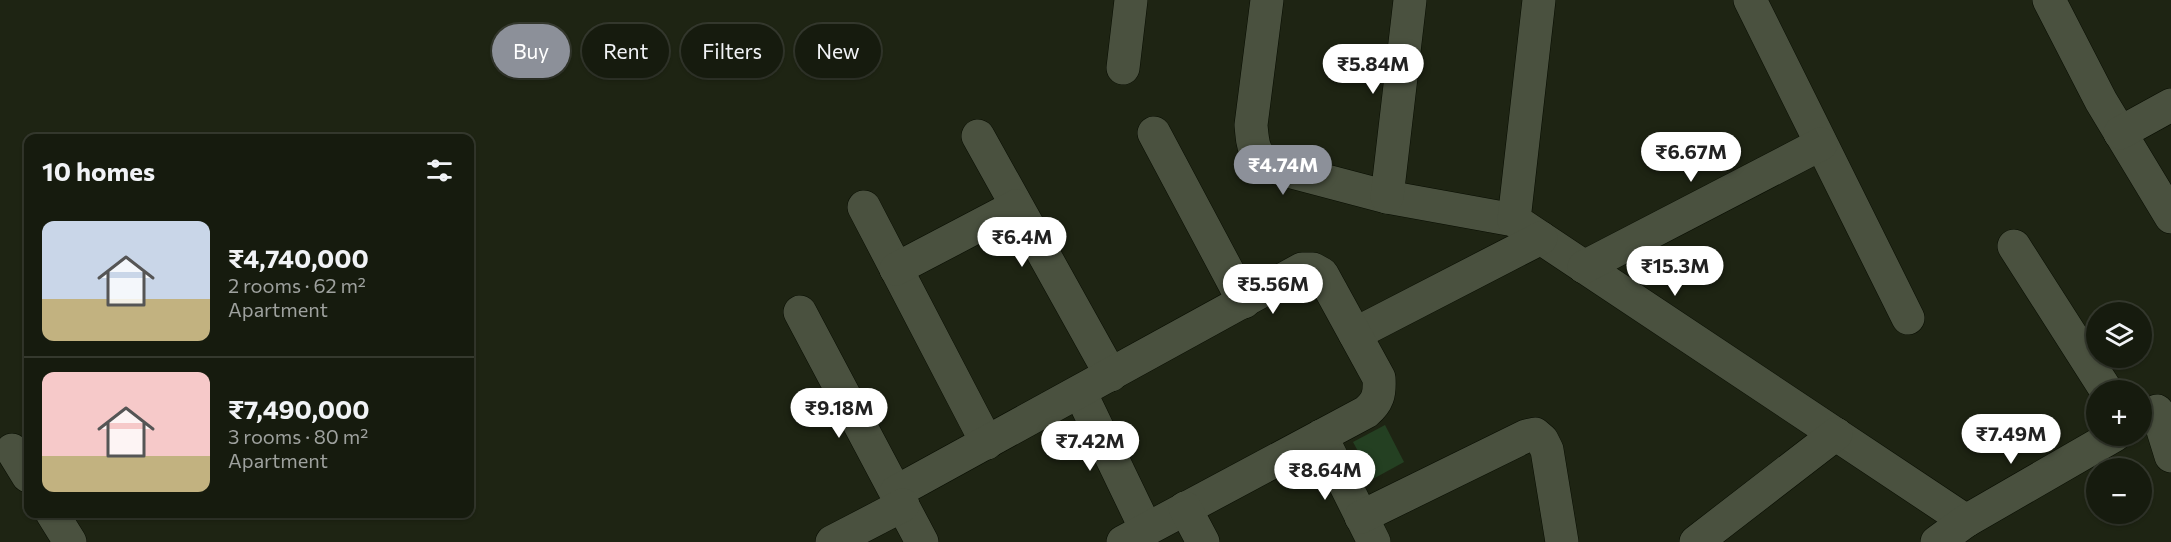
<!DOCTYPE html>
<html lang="en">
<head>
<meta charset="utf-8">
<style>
	:root { --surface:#161b0e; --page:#23281c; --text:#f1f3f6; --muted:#9ea19e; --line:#35392e; --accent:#8c9099 }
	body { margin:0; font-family:Commissioner,sans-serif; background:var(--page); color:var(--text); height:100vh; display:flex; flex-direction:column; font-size:22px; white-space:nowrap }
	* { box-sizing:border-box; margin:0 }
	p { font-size:20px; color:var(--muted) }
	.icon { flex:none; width:33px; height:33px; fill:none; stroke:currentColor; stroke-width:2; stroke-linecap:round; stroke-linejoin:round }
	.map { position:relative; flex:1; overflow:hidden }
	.sheet { position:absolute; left:24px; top:134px; width:450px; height:384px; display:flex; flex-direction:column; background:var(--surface); border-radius:12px; box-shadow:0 2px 4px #0004,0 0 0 2px var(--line) }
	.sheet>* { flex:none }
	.guide { position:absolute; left:492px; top:24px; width:570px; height:54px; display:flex; gap:12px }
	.controls { position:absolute; left:2086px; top:302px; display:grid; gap:12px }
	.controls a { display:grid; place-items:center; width:66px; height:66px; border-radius:50%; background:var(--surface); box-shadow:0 2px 4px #0004,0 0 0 2px var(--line); font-size:30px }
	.price { position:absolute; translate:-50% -51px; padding:0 14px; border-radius:21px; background:#fff; color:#222; font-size:20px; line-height:39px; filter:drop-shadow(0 2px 3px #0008) }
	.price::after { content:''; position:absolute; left:50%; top:36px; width:18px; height:14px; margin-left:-9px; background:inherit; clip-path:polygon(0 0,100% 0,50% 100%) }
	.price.on { background:var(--accent); color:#fff }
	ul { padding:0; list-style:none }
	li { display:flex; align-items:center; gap:18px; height:150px; padding:0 18px }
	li+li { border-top:2px solid var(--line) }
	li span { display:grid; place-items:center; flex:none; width:168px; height:120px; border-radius:12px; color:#555 }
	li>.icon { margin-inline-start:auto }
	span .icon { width:72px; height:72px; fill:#fffc; stroke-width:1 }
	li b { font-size:26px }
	h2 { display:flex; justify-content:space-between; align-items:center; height:72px; padding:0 18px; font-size:26px }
	.pill { padding:0 21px; border-radius:27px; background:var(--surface); box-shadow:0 2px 4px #0004,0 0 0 2px var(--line); font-size:21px; line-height:54px }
	.pill.on { background:var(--accent); color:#fff }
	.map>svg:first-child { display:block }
	.building { fill:#244022 }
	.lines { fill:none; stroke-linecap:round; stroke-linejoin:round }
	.minor-casing { stroke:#080d02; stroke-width:34 }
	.minor { stroke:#4a513f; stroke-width:33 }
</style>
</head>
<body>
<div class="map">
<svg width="2171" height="542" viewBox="0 0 2171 542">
	<rect width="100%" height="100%" fill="#1e2413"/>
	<path class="building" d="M 1385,425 L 1404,462 L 1373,479 L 1353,442 Z"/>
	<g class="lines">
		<defs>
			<g id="minor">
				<path d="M 1267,0 L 1251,125 C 1253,147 1253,155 1273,167 L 1387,197 L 1514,220"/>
				<path d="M 1539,0 L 1514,220 L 1966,521"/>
				<path d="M 1750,0 L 1908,318"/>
				<path d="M 2049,0 L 2101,101 L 2171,217"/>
				<path d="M 1123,68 L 1131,0"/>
				<path d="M 1154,133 L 1244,302"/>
				<path d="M 2120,133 L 2171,105"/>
				<path d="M 978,136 L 1111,375"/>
				<path d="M 1387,197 L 1410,0"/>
				<path d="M 864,207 L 987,443"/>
				<path d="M 2014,246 L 2106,390"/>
				<path d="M 1584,267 L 1821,144"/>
				<path d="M 896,269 L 1016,206"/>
				<path d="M 800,312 L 922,542"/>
				<path d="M 1355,334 L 1541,238"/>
				<path d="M 1080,392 L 1146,529"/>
				<path d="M 2157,411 L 2171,456"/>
				<path d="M 1321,436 L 1374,542"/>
				<path d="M 12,450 L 28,476"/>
				<path d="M 896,492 L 1302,269 L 1313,269 L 1322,274 L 1379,378 C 1380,394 1378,402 1366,412 L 1123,542"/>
				<path d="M 1185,508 L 1203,542"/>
				<path d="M 52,513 L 70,542"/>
				<path d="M 1361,517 L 1526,436 L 1535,434 L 1542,440 L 1547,450 L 1562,542"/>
				<path d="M 832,542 L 903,505"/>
				<path d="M 1696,542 L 1836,434"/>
				<path d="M 1937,542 L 1966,521 L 2115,435"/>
			</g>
		</defs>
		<use href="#minor" class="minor-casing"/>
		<use href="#minor" class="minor"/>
	</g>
</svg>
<div class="controls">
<a><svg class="icon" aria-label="layers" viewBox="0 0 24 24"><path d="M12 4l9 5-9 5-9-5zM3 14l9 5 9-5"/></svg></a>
<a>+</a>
<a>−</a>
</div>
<b class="price" style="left:1373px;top:95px">₹5.84M</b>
<b class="price" style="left:1691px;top:183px">₹6.67M</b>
<b class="price on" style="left:1283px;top:196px">₹4.74M</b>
<b class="price" style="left:1022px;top:268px">₹6.4M</b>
<b class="price" style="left:1675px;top:297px">₹15.3M</b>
<b class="price" style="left:1273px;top:315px">₹5.56M</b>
<b class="price" style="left:839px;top:439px">₹9.18M</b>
<b class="price" style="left:2011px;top:465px">₹7.49M</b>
<b class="price" style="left:1090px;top:472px">₹7.42M</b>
<b class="price" style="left:1325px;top:501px">₹8.64M</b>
<div class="guide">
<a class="pill on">Buy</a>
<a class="pill">Rent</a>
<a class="pill">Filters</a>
<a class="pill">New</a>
</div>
<section class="sheet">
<h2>10 homes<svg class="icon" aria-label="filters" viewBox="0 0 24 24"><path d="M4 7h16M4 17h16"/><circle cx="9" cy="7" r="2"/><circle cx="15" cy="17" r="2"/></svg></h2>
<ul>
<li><span style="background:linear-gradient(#c9d6e8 65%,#c2b280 0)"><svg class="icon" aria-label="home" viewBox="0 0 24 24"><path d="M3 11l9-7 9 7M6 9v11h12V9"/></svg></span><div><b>₹4,740,000</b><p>2 rooms · 62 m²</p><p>Apartment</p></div></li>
<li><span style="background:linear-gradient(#f6c9c9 70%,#c2b280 0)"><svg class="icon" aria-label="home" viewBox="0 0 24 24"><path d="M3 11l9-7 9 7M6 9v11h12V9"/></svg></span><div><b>₹7,490,000</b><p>3 rooms · 80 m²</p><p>Apartment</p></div></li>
</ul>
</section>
</div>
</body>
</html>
